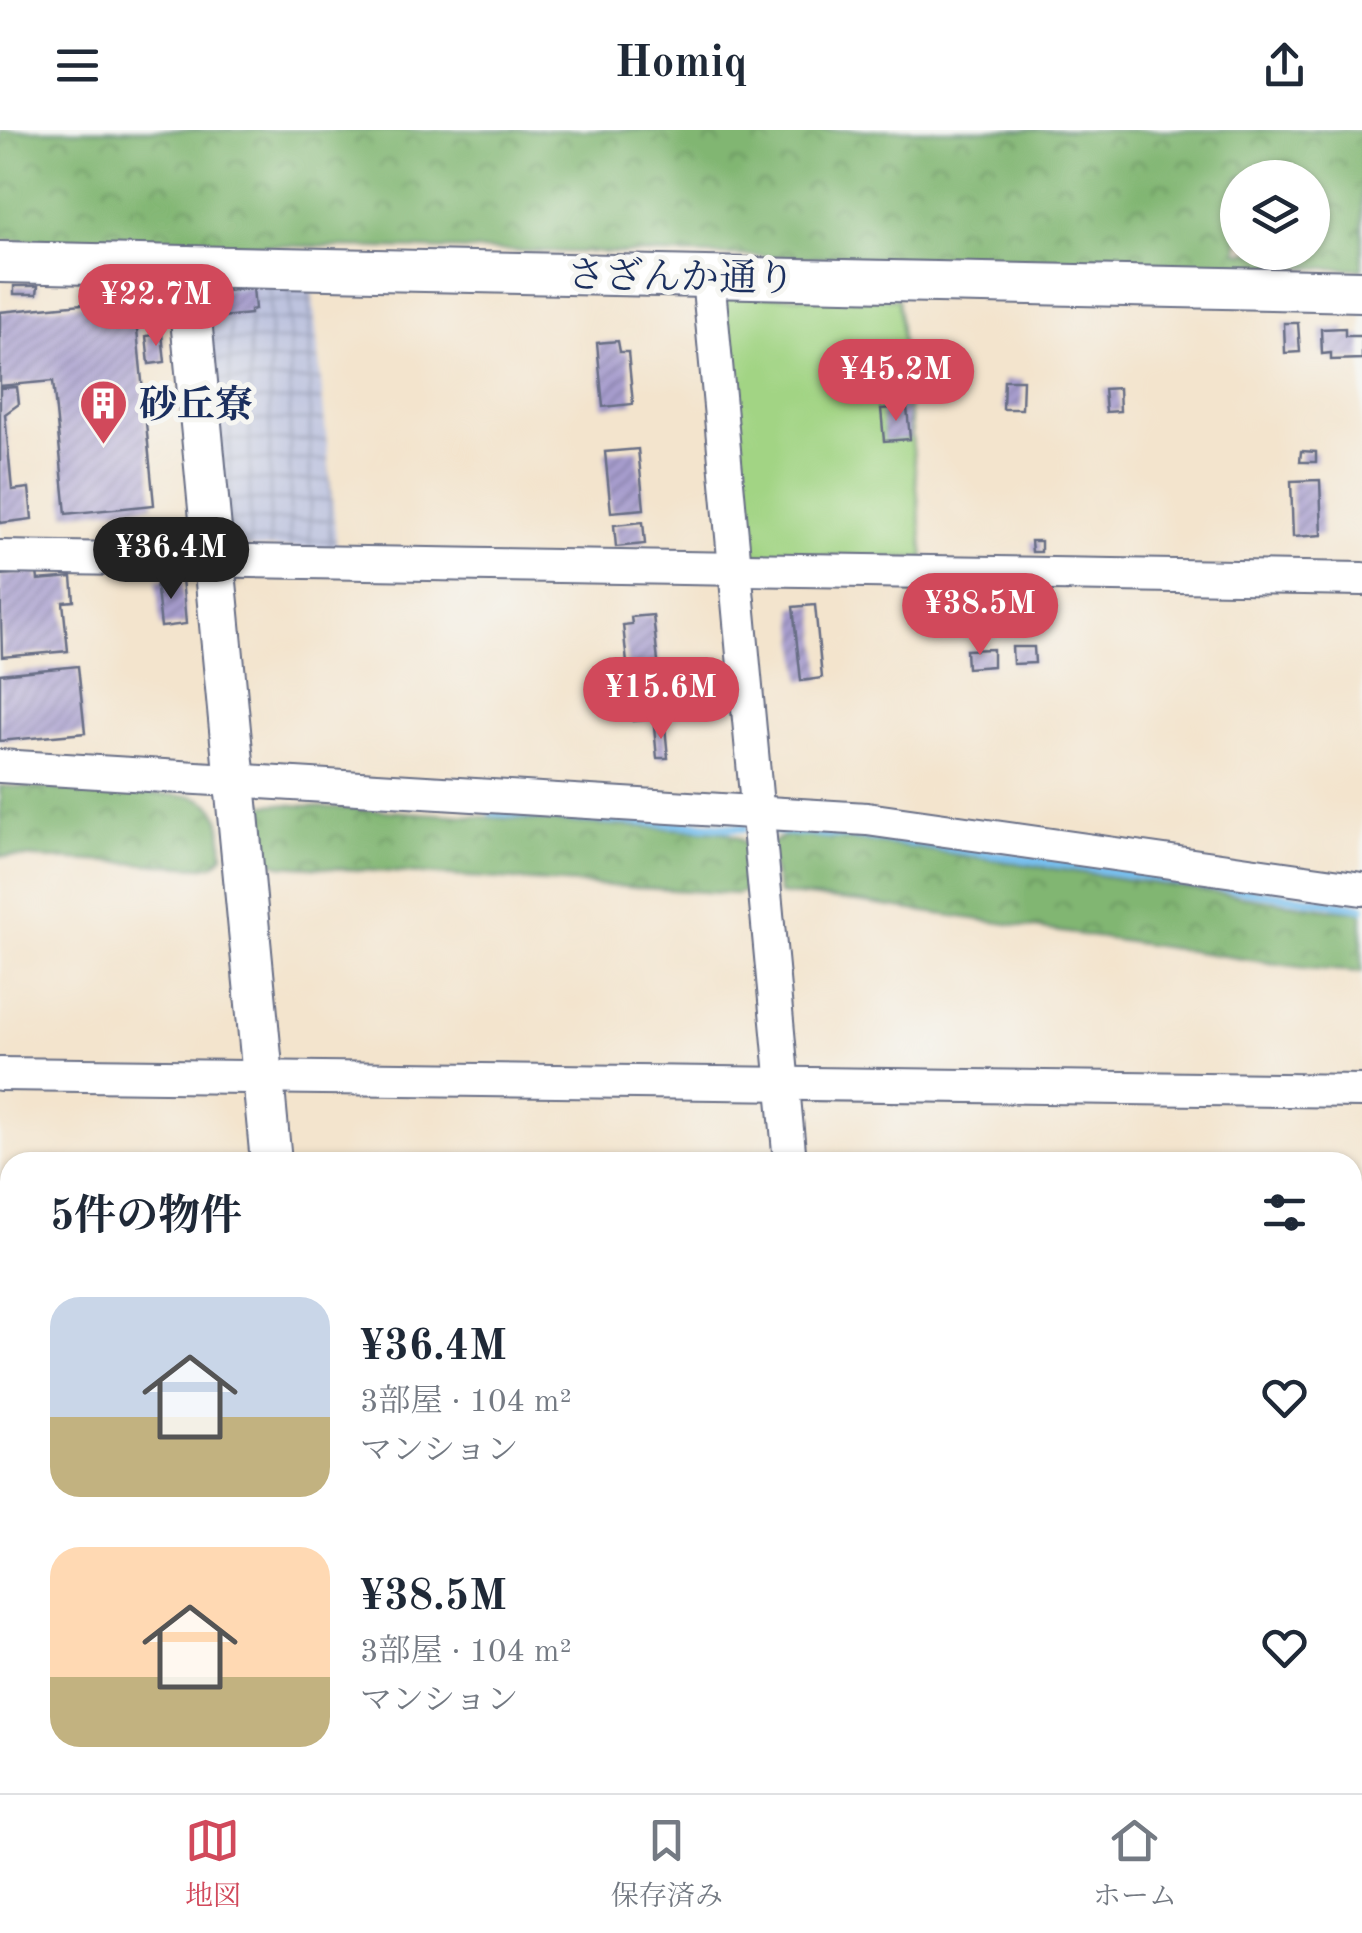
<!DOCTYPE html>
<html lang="ja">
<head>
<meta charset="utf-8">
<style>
	:root { --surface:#fff; --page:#f6f6f7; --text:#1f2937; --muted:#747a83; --line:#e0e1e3; --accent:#d1495b }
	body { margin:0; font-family:"Old Standard TT","Noto Serif JP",serif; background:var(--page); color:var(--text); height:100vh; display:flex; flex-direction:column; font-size:38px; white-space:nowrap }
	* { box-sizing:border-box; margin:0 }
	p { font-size:32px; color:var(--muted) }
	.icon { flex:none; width:55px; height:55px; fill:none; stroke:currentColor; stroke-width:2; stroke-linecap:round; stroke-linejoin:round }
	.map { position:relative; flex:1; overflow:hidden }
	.panel { position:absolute; left:0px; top:1022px; width:1362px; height:642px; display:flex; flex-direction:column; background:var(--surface); border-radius:30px 30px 0 0; box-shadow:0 2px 8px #0004 }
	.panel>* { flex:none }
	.tools { position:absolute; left:1220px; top:30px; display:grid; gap:20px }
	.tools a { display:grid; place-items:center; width:110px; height:110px; border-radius:50%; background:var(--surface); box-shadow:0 2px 8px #0004; font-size:50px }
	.price { position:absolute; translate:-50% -85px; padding:0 22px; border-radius:35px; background:var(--accent); color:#fff; font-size:32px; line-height:65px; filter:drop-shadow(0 2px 5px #0008) }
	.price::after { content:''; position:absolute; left:50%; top:60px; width:30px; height:22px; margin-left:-15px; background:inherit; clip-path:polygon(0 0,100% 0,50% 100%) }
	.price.selected { background:#222; color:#fff }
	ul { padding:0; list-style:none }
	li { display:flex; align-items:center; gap:30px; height:250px; padding:0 50px }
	li span { display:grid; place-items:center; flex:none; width:280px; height:200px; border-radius:30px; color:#555 }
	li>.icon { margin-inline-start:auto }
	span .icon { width:120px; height:120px; fill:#fffc; stroke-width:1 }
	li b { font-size:42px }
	h2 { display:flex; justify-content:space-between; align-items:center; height:120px; padding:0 50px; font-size:42px }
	header { display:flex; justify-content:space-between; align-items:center; height:130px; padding:0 50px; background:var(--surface); font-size:45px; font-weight:800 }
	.dock { display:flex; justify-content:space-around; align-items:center; height:140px; border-top:2px solid var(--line); background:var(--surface); font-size:28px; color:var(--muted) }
	.dock a { display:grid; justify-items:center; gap:5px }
	.dock .selected { color:var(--accent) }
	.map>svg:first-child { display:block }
	.industrial { fill:url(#industrial-grid) }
	.forest { fill:url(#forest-crowns); stroke:#4e7268; stroke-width:2.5; fill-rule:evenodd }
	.park { fill:#a2d484; stroke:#5e8271; stroke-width:2.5 }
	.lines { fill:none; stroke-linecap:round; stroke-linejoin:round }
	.stream { stroke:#77c0ef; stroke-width:9 }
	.building { fill:url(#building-hatch) }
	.minor-casing { stroke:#676e85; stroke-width:36 }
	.tertiary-casing { stroke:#676e85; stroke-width:44 }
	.minor { stroke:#fff; stroke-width:32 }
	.tertiary { stroke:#fff; stroke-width:40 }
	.labels { text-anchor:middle; stroke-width:10; stroke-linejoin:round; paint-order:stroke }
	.street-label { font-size:38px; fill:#1b2f5e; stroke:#f6f6f2 }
	.poi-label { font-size:38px; font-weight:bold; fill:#1b2f5e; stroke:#f6f6f2; text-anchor:start }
</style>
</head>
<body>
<header><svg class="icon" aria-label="menu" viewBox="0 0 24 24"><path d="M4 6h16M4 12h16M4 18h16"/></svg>Homiq<svg class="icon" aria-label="share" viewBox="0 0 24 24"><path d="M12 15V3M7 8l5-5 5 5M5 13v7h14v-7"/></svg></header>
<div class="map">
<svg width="1362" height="1663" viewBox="0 0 1362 1663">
	<defs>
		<pattern id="industrial-grid" width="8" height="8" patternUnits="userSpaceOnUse" patternTransform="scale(2.5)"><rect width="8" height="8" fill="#bdc3de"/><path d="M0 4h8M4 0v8" fill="none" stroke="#999fb7"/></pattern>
		<pattern id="forest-crowns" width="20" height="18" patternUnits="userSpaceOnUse" patternTransform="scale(2.5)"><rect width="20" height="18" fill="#81b672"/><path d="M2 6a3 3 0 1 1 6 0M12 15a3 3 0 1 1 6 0" fill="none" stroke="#699461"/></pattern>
		<pattern id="building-hatch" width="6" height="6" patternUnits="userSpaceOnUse" patternTransform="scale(2.5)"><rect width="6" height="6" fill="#a79dcd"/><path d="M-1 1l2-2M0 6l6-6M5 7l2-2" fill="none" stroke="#8780aa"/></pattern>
	</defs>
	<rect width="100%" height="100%" fill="#f6f6f2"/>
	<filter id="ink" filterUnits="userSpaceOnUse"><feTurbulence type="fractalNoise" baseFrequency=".01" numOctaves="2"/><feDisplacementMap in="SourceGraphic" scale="20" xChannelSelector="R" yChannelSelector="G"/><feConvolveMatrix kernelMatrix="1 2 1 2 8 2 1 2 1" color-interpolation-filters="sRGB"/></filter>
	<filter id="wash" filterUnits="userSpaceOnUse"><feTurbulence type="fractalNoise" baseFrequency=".0048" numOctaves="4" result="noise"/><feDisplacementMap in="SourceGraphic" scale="40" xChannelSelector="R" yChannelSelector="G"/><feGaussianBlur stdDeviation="2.25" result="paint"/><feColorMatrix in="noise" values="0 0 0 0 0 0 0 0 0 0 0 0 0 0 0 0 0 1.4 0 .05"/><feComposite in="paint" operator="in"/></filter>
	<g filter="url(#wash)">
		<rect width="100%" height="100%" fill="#f3e4cd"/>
		<path class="industrial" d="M 215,154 L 312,156 L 337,419 L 227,417 L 203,167 Z"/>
		<g class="forest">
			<path d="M 0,0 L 1362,0 L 1362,139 L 0,110 ZM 1238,48 L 1312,48 L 1312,122 L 1238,122 Z"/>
			<path d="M 0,656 L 193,666 C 226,677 220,695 223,725 L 216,734 L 204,737 L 0,726 Z"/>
			<path d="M 278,674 L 724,702 C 756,710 750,727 753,754 L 746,761 L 737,764 L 280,735 L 267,731 L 258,722 L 256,683 L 265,675 Z"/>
			<path d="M 790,705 L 865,711 L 1328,779 L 1362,781 L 1362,842 L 1305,838 L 858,772 L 779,764 L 768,717 L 777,709 Z"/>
			<path d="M 10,1204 L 10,1259 L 0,1259 L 0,1205 Z"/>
			<rect x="1353" y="1228" width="9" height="45"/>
		</g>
		<path class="park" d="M 723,165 L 898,169 L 924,428 L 748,425 Z"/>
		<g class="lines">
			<g class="stream">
				<path d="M 492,682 L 744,698"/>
				<path d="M 771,700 L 865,706 L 1362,777"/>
				<path d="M 1352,1277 L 1362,1277"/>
				<path d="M 1352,1649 L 1362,1649"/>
				<path d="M 819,1657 L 966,1655"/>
				<path d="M 466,1663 L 795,1658"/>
			</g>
		</g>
		<g id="blocks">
			<g class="building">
				<path d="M 14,156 L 38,156 L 37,164 L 14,164 Z"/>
				<path d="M 253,158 L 255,179 L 250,180 L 250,184 L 212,188 L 209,163 Z"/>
				<path d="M 134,169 L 154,375 L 66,384 L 53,251 L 0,256 L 0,182 Z"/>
				<path d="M 1284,193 L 1298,193 L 1300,222 L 1285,223 Z"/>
				<path d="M 1345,198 L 1345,206 L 1362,206 L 1362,229 L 1331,230 L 1331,223 L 1322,224 L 1321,199 Z"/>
				<path d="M 162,204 L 165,232 L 149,234 L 146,206 Z"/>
				<path d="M 618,211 L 620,222 L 628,222 L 633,274 L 603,277 L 597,213 Z"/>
				<path d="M 1004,250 L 1023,250 L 1022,279 L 1003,279 Z"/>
				<path d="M 17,257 L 19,274 L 5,284 L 12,360 L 29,358 L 32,389 L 0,393 L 0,258 Z"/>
				<path d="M 1119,258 L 1120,281 L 1106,282 L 1104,259 Z"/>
				<path d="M 907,277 L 910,309 L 884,311 L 881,279 Z"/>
				<path d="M 638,319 L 644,379 L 611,382 L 605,322 Z"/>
				<path d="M 1301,321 L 1316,322 L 1316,332 L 1300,332 Z"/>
				<path d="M 1320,350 L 1322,405 L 1293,407 L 1291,351 Z"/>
				<path d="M 643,392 L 645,414 L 616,417 L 614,395 Z"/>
				<path d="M 1031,411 L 1041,411 L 1041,422 L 1032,422 Z"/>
				<path d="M 37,442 L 38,450 L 72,447 L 74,471 L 63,472 L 68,521 L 2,527 L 0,445 Z"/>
				<path d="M 182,448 L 186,494 L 161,497 L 156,451 Z"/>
				<path d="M 815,475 L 822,548 L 801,551 L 793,477 Z"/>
				<path d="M 653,485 L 664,588 L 633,591 L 623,495 L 632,494 L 631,487 Z"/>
				<path d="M 1012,517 L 1034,517 L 1035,533 L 1013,534 Z"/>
				<path d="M 993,519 L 993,536 L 967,538 L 966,520 Z"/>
				<path d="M 78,536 L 85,603 L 0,611 L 0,544 Z"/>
				<path d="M 665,596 L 668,628 L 657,628 L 654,597 Z"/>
				<path d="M 183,1655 L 228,1655 L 228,1659 L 184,1663 Z"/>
				<path d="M 388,1655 L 492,1655 L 492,1658 L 388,1660 Z"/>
			</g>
		</g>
	</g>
	<g filter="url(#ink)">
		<use href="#blocks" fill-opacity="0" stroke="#676e85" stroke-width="2.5"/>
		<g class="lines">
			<defs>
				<g id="minor">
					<path d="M 708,147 L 790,1032"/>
					<path d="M 0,427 L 1362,449"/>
					<path d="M 0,636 L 867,689 L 1362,759"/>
					<path d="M 0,944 L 1362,961"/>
					<path d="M 1352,1455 L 1362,1455"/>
					<path d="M 0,1476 L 10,1476"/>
					<path d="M 281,1655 L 282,1663"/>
					<path d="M 334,1655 L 335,1663"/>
					<path d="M 810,1655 L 810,1663"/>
				</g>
				<g id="tertiary">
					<path d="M 0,132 L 1362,161"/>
					<path d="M 186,136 L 271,1032"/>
					<path d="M 308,1655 L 309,1663"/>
				</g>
			</defs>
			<use href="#minor" class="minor-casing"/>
			<use href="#tertiary" class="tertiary-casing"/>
			<use href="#minor" class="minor"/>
			<use href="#tertiary" class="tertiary"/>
		</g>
	</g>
	<defs>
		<symbol id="building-pin" viewBox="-11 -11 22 30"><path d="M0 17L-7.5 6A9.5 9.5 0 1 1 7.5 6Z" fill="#d1495b" stroke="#f6f6f2"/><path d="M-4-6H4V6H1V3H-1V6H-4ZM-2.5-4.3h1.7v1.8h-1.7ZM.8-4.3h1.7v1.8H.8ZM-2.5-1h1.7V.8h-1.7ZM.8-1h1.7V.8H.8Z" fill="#fff"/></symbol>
	</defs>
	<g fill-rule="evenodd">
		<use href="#building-pin" x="76" y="246" width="55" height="75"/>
	</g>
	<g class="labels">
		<g class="street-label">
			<text transform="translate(681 146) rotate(1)" y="13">さざんか通り</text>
		</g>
		<g class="poi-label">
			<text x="139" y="287">砂丘寮</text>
		</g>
	</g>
</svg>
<div class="tools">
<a><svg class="icon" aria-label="layers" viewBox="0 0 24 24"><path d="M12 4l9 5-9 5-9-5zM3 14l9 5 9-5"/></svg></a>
</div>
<b class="price" style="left:156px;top:219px">¥22.7M</b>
<b class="price" style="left:896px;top:294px">¥45.2M</b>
<b class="price selected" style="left:171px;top:472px">¥36.4M</b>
<b class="price" style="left:980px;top:528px">¥38.5M</b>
<b class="price" style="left:661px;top:612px">¥15.6M</b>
<section class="panel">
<h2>5件の物件<svg class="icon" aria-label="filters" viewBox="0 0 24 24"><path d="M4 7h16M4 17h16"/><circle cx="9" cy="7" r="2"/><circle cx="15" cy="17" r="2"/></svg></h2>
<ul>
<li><span style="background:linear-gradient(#c9d6e8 60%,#c2b280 0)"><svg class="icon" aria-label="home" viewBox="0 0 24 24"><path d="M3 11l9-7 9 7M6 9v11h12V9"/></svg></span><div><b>¥36.4M</b><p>3部屋 · 104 m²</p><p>マンション</p></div><svg class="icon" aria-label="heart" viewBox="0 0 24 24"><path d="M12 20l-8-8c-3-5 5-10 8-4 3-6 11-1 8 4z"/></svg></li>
<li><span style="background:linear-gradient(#ffd9b3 65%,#c2b280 0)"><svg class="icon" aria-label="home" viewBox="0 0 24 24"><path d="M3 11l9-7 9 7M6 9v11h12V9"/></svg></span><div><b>¥38.5M</b><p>3部屋 · 104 m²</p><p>マンション</p></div><svg class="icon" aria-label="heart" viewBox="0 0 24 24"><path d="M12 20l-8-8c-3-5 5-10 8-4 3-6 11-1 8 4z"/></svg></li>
</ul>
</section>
</div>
<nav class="dock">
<a class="selected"><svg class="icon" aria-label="map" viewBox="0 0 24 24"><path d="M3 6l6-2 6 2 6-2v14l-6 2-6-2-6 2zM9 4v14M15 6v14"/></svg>地図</a>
<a><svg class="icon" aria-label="saved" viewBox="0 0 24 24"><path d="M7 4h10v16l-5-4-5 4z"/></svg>保存済み</a>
<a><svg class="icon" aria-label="home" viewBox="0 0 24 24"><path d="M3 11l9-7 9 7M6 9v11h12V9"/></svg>ホーム</a>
</nav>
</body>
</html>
